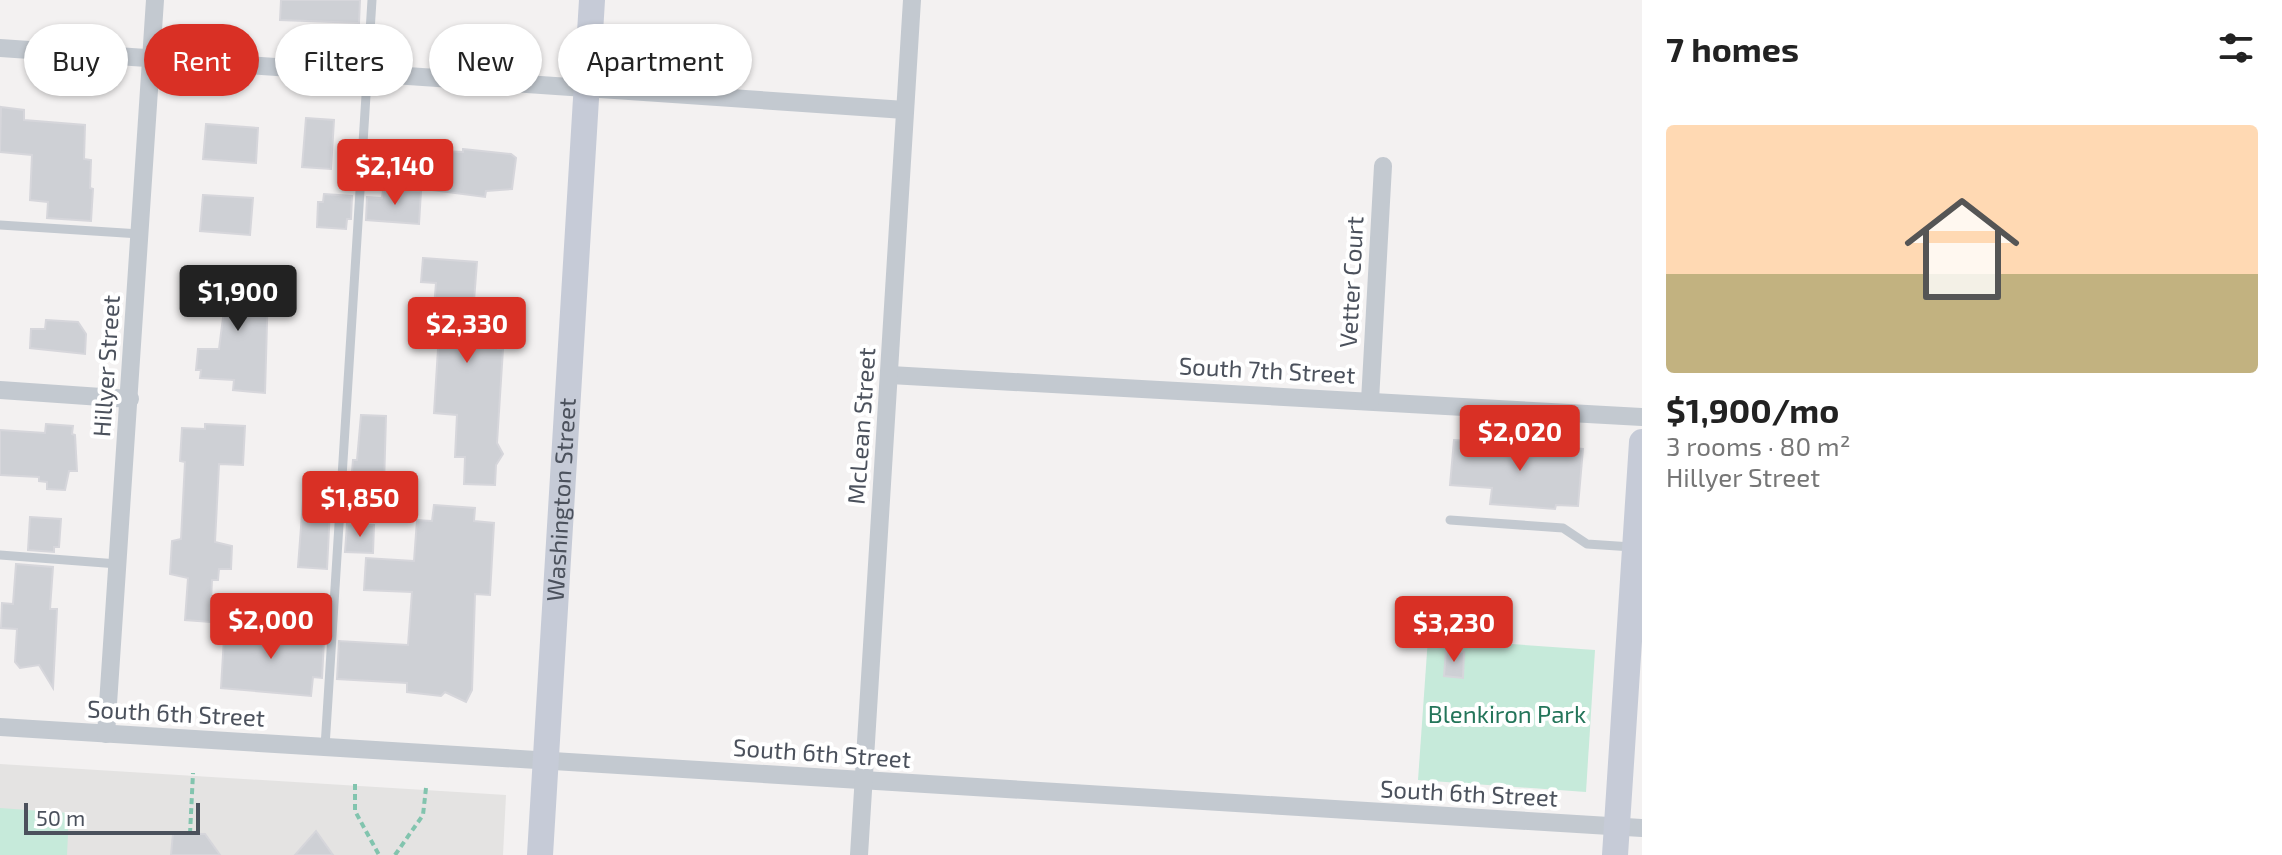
<!DOCTYPE html>
<html lang="en">
<head>
<meta charset="utf-8">
<style>
	:root { --surface:#fff; --page:#f6f6f6; --text:#222; --muted:#767676; --line:#e0e0e0; --accent:#d93025 }
	body { margin:0; font-family:"Exo 2",sans-serif; background:var(--page); color:var(--text); height:100vh; display:flex; flex-direction:column; font-size:30px; white-space:nowrap }
	* { box-sizing:border-box; margin:0 }
	p { font-size:26px; color:var(--muted) }
	.icon { flex:none; width:44px; height:44px; fill:none; stroke:currentColor; stroke-width:2; stroke-linecap:round; stroke-linejoin:round }
	.map { position:relative; flex:1; overflow:hidden }
	.panel { display:flex; flex-direction:column; background:var(--surface); width:640px }
	.panel>* { flex:none }
	.hud { position:absolute; left:24px; top:24px; width:760px; height:72px; display:flex; gap:16px }
	.scale { position:absolute; left:24px; bottom:20px; width:176px; box-sizing:border-box; padding-left:8px; border:4px solid #4b515c; border-top:0; font-size:22px; line-height:28px; white-space:nowrap; color:#4b515c; -webkit-text-stroke:6px #fff; paint-order:stroke }
	.price { position:absolute; translate:-50% -68px; padding:0 18px; border-radius:8px; background:var(--accent); color:#fff; font-size:26px; line-height:52px; filter:drop-shadow(0 2px 4px #0008) }
	.price::after { content:''; position:absolute; left:50%; top:48px; width:24px; height:18px; margin-left:-12px; background:inherit; clip-path:polygon(0 0,100% 0,50% 100%) }
	.price.current { background:#222; color:#fff }
	ul { padding:0; list-style:none }
	li { display:grid; align-content:center; gap:16px; height:424px; padding:0 24px }
	li+li { border-top:2px solid var(--line) }
	li span { display:grid; place-items:center; height:248px; border-radius:8px; color:#555 }
	li>.icon { margin-inline-start:auto }
	span .icon { width:144px; height:144px; fill:#fffc; stroke-width:1 }
	li b { font-size:34px }
	h2 { display:flex; justify-content:space-between; align-items:center; height:96px; padding:0 24px; font-size:34px }
	.tag { padding:0 28px; border-radius:36px; background:var(--surface); box-shadow:0 2px 6px #0004; font-size:28px; line-height:72px }
	.tag.current { background:var(--accent); color:#fff }
	main { display:flex; flex:1; min-height:0 }
	.map>svg:first-child { display:block }
	.education { fill:#e4e3e2 }
	.green { fill:#c6eada }
	.building { fill:#ced0d5; stroke:#d6d6db; stroke-width:2 }
	.lines { fill:none; stroke-linecap:round; stroke-linejoin:round }
	.path { stroke:#82c4ae; stroke-width:4; stroke-dasharray:6 4; stroke-linecap:butt }
	.lane { stroke:#c3c9d0; stroke-width:9 }
	.street { stroke:#c3c9d0; stroke-width:18 }
	.secondary { stroke:#c6cbd7; stroke-width:26 }
	.labels { text-anchor:middle; stroke-width:8; stroke-linejoin:round; paint-order:stroke }
	.street-label { font-size:24px; fill:#4b515c; stroke:#fff }
	.park-label { font-size:24px; fill:#24755a; stroke:#fff }
</style>
</head>
<body>
<main>
<div class="map">
<svg width="1642" height="855" viewBox="0 0 1642 855">
	<rect width="100%" height="100%" fill="#f3f1f1"/>
	<path class="education" d="M 0,764 L 506,795 L 503,855 L 0,855 Z"/>
	<g class="green">
		<path d="M 1428,638 L 1595,650 L 1586,792 L 1418,780 Z"/>
		<path d="M 0,808 L 69,813 L 67,855 L 0,855 Z"/>
	</g>
	<g class="building">
		<path d="M 281,0 L 360,0 L 359,23 L 280,20 Z"/>
		<path d="M 1,107 L 24,110 L 24,120 L 85,125 L 84,159 L 91,160 L 90,188 L 93,189 L 91,221 L 47,218 L 48,202 L 30,200 L 32,155 L 0,152 Z"/>
		<path d="M 306,118 L 334,120 L 331,169 L 302,167 Z"/>
		<path d="M 206,124 L 258,128 L 256,163 L 203,159 Z"/>
		<path d="M 463,149 L 511,154 L 516,158 L 512,189 L 486,191 L 485,197 L 431,190 L 432,170 L 440,170 L 442,151 L 463,152 Z"/>
		<path d="M 383,189 L 421,191 L 419,224 L 366,220 L 367,197 L 382,198 Z"/>
		<path d="M 324,194 L 352,196 L 351,219 L 347,219 L 346,229 L 317,227 L 318,202 L 323,202 Z"/>
		<path d="M 203,195 L 253,198 L 250,235 L 200,231 Z"/>
		<path d="M 423,258 L 477,262 L 474,301 L 501,303 L 498,349 L 503,349 L 497,443 L 503,454 L 496,465 L 495,485 L 464,484 L 465,457 L 455,457 L 457,415 L 434,413 L 439,333 L 432,333 L 436,283 L 421,282 Z"/>
		<path d="M 232,273 L 262,275 L 261,287 L 268,288 L 265,393 L 233,390 L 234,380 L 200,378 L 201,370 L 196,370 L 198,349 L 219,349 L 224,310 L 204,309 L 206,281 L 231,281 Z"/>
		<path d="M 46,320 L 78,322 L 86,334 L 85,354 L 30,348 L 31,329 L 45,329 Z"/>
		<path d="M 361,415 L 386,416 L 384,485 L 351,484 L 353,460 L 357,460 Z"/>
		<path d="M 46,424 L 73,426 L 72,434 L 75,435 L 77,471 L 69,471 L 65,490 L 47,489 L 47,482 L 39,481 L 39,477 L 0,475 L 0,430 L 45,433 Z"/>
		<path d="M 205,424 L 245,426 L 243,465 L 219,464 L 215,542 L 232,546 L 231,569 L 219,569 L 218,580 L 212,580 L 210,622 L 185,620 L 188,578 L 170,574 L 172,541 L 181,539 L 185,462 L 180,461 L 182,428 L 205,429 Z"/>
		<path d="M 1454,440 L 1583,449 L 1578,506 L 1556,505 L 1555,509 L 1490,504 L 1492,488 L 1450,485 Z"/>
		<path d="M 304,487 L 331,489 L 327,569 L 298,567 Z"/>
		<path d="M 434,505 L 475,508 L 474,521 L 494,523 L 490,595 L 475,594 L 472,690 L 466,702 L 445,692 L 441,696 L 407,692 L 407,683 L 337,679 L 339,641 L 408,645 L 412,592 L 364,590 L 366,558 L 414,561 L 417,520 L 432,521 Z"/>
		<path d="M 30,517 L 61,519 L 59,547 L 54,547 L 54,552 L 28,550 Z"/>
		<path d="M 347,524 L 374,525 L 373,553 L 345,552 Z"/>
		<path d="M 16,564 L 53,567 L 50,609 L 57,609 L 53,688 L 39,665 L 20,668 L 15,662 L 17,629 L 1,628 L 2,603 L 13,604 Z"/>
		<path d="M 225,621 L 254,624 L 253,639 L 290,644 L 291,629 L 317,631 L 316,640 L 324,640 L 322,678 L 313,677 L 311,696 L 221,688 Z"/>
		<path d="M 1446,650 L 1464,652 L 1463,678 L 1444,676 Z"/>
		<path d="M 316,831 L 333,855 L 295,855 Z"/>
		<path d="M 173,833 L 205,834 L 220,855 L 171,855 Z"/>
	</g>
	<g class="lines">
		<g class="path">
			<path d="M 355,784 L 355,811 L 379,855"/>
			<path d="M 190,834 L 193,773"/>
			<path d="M 395,855 L 423,815 L 426,788"/>
		</g>
		<g class="lane">
			<path d="M 0,225 L 140,234"/>
			<path d="M 1450,520 L 1563,528 L 1587,544 L 1632,547"/>
			<path d="M 0,555 L 118,564"/>
			<path d="M 325,747 L 372,0"/>
		</g>
		<g class="street">
			<path d="M 0,48 L 905,110"/>
			<path d="M 890,375 L 1642,417"/>
			<path d="M 0,390 L 130,399"/>
			<path d="M 1370,401 L 1383,166"/>
			<path d="M 0,727 L 1642,828"/>
			<path d="M 106,734 L 155,0"/>
			<path d="M 859,855 L 912,0"/>
		</g>
		<g class="secondary">
			<path id="s1" d="M 540,855 L 592,0"/>
			<path d="M 1615,855 L 1642,442"/>
		</g>
	</g>
	<g class="labels">
		<g class="street-label">
			<text transform="translate(1352 282) rotate(-87)" y="8">Vetter Court</text>
			<text transform="translate(107 366) rotate(-86)" y="8">Hillyer Street</text>
			<text transform="translate(1267 371) rotate(3)" y="8">South 7th Street</text>
			<text transform="translate(862 426) rotate(-86)" y="8">McLean Street</text>
			<text dy="8" stroke="none"><textPath href="#s1" startOffset="356">Washington Street</textPath></text>
			<text transform="translate(176 714) rotate(3)" y="8">South 6th Street</text>
			<text transform="translate(822 754) rotate(4)" y="8">South 6th Street</text>
			<text transform="translate(1469 794) rotate(3)" y="8">South 6th Street</text>
		</g>
		<g class="park-label">
			<text x="1507" y="723">Blenkiron Park</text>
		</g>
	</g>
</svg>
<div class="scale">50 m</div>
<b class="price" style="left:395px;top:207px">$2,140</b>
<b class="price current" style="left:238px;top:333px">$1,900</b>
<b class="price" style="left:467px;top:365px">$2,330</b>
<b class="price" style="left:1520px;top:473px">$2,020</b>
<b class="price" style="left:360px;top:539px">$1,850</b>
<b class="price" style="left:271px;top:661px">$2,000</b>
<b class="price" style="left:1454px;top:664px">$3,230</b>
<div class="hud">
<a class="tag">Buy</a>
<a class="tag current">Rent</a>
<a class="tag">Filters</a>
<a class="tag">New</a>
<a class="tag">Apartment</a>
</div>
</div>
<section class="panel">
<h2>7 homes<svg class="icon" aria-label="filters" viewBox="0 0 24 24"><path d="M4 7h16M4 17h16"/><circle cx="9" cy="7" r="2"/><circle cx="15" cy="17" r="2"/></svg></h2>
<ul>
<li><span style="background:linear-gradient(#ffd9b3 60%,#c2b280 0)"><svg class="icon" aria-label="home" viewBox="0 0 24 24"><path d="M3 11l9-7 9 7M6 9v11h12V9"/></svg></span><div><b>$1,900/mo</b><p>3 rooms · 80 m²</p><p>Hillyer Street</p></div></li>
</ul>
</section>
</main>
</body>
</html>
